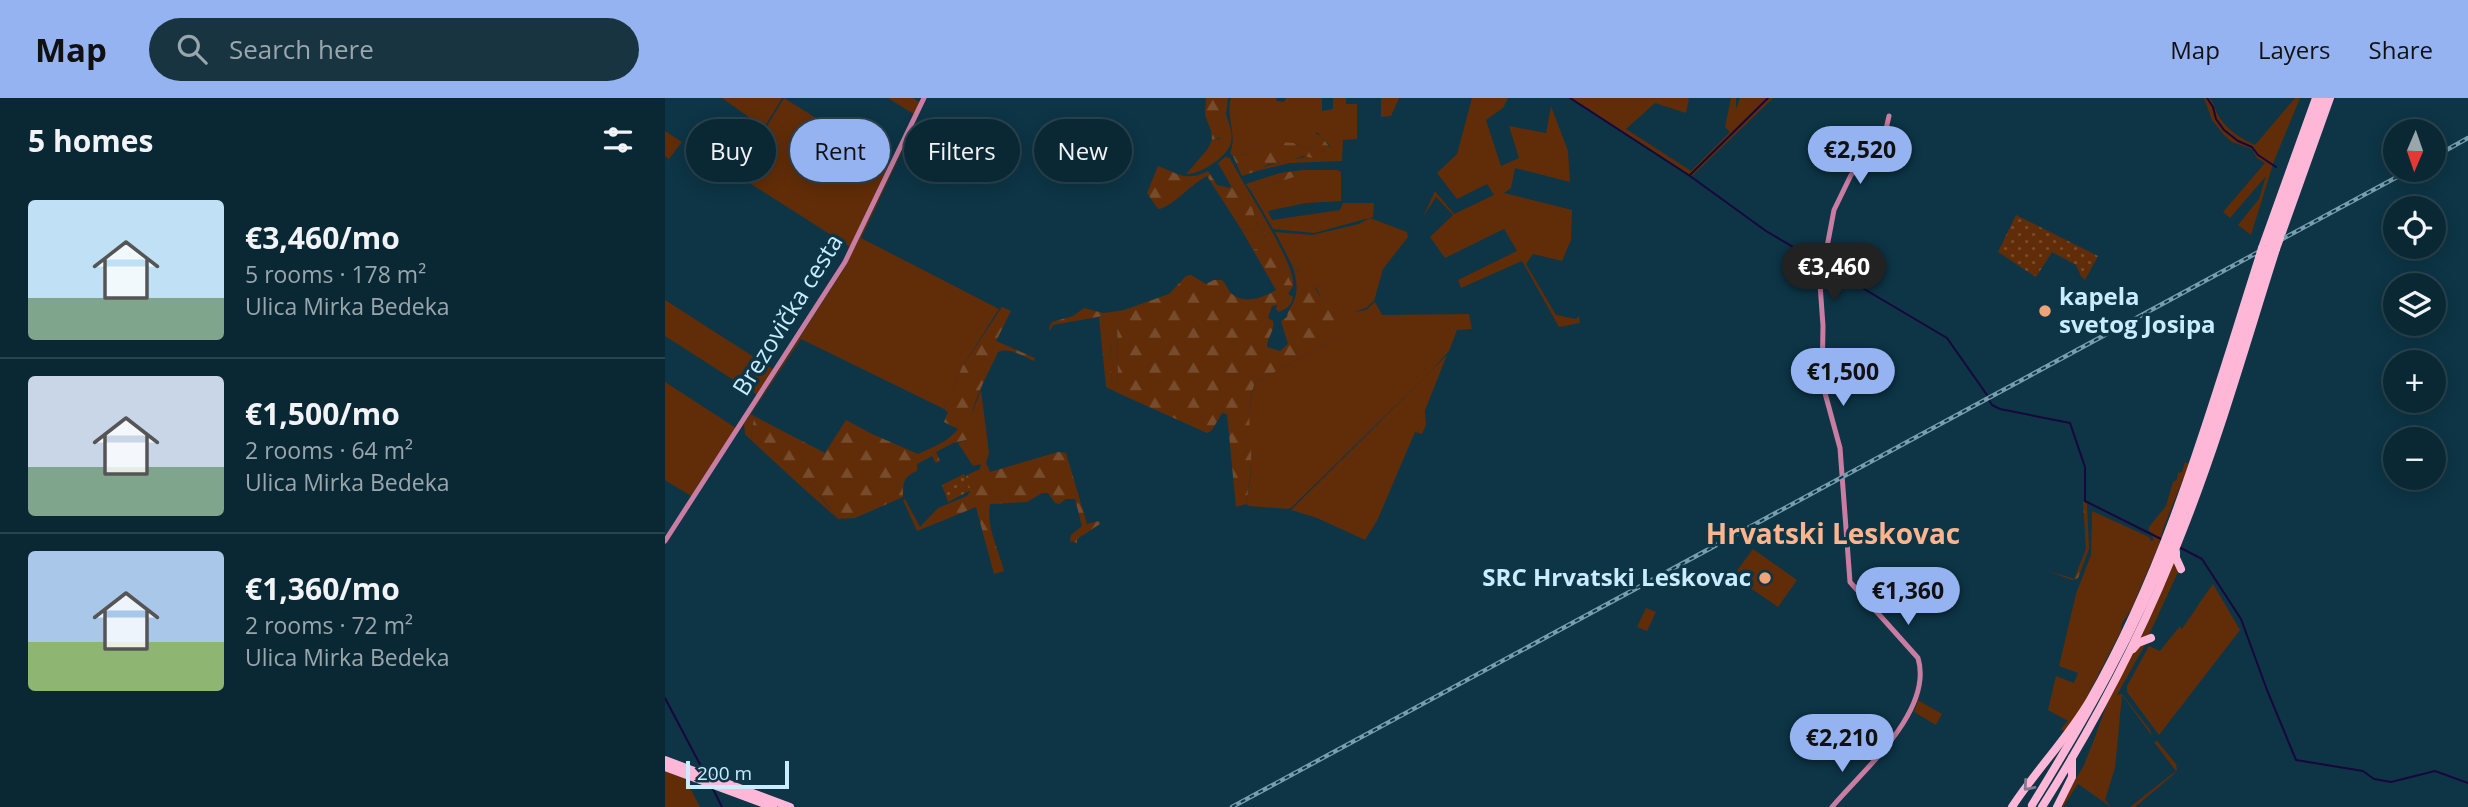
<!DOCTYPE html>
<html lang="en">
<head>
<meta charset="utf-8">
<style>
	:root { --surface:#0a2834; --page:#183440; --text:#f1f3f6; --muted:#99a6ac; --line:#2a444f; --accent:#95b2f1 }
	body { margin:0; font-family:"Open Sans",sans-serif; background:var(--page); color:var(--text); height:100vh; display:flex; flex-direction:column; font-size:26px; white-space:nowrap }
	* { box-sizing:border-box; margin:0 }
	p { font-size:23px; color:var(--muted) }
	.icon { flex:none; width:38px; height:38px; fill:none; stroke:currentColor; stroke-width:2; stroke-linecap:round; stroke-linejoin:round }
	.map { position:relative; flex:1; overflow:hidden }
	.drawer { display:flex; flex-direction:column; background:var(--surface); width:665px }
	.drawer>* { flex:none }
	.banner { position:absolute; left:21px; top:21px; width:665px; height:63px; display:flex; gap:14px }
	.needle { width:46px; rotate:182deg }
	.tools { position:absolute; left:1718px; top:21px; display:grid; gap:14px }
	.tools a { display:grid; place-items:center; width:63px; height:63px; border-radius:50%; background:var(--surface); box-shadow:0 4px 18px #0003,0 0 0 2px var(--line); font-size:35px }
	.scale { position:absolute; left:21px; bottom:18px; width:103px; box-sizing:border-box; padding-left:7px; border:4px solid #c9ecfe; border-top:0; font-size:19px; line-height:24px; white-space:nowrap; color:#c9ecfe; -webkit-text-stroke:5px #0d3546; paint-order:stroke }
	.price { position:absolute; translate:-50% -60px; padding:0 16px; border-radius:24px; background:var(--accent); color:#111; font-size:23px; line-height:46px; filter:drop-shadow(0 2px 4px #0008) }
	.price::after { content:''; position:absolute; left:50%; top:42px; width:21px; height:16px; margin-left:-10px; background:inherit; clip-path:polygon(0 0,100% 0,50% 100%) }
	.price.on { background:#222; color:#fff }
	ul { padding:0; list-style:none }
	li { display:flex; align-items:center; gap:21px; height:175px; padding:0 28px }
	li+li { border-top:2px solid var(--line) }
	li span { display:grid; place-items:center; flex:none; width:196px; height:140px; border-radius:7px; color:#555 }
	li>.icon { margin-inline-start:auto }
	span .icon { width:84px; height:84px; fill:#fffc; stroke-width:1 }
	li b { font-size:30px }
	h2 { display:flex; justify-content:space-between; align-items:center; height:84px; padding:0 28px; font-size:30px }
	.pill { padding:0 24px; border-radius:32px; background:var(--surface); box-shadow:0 4px 18px #0003,0 0 0 2px var(--line); font-size:24px; line-height:63px }
	.pill.on { background:var(--accent); color:#111 }
	header { display:flex; align-items:center; gap:42px; box-sizing:border-box; height:98px; padding:0 35px; background:var(--accent); color:#111 }
	header strong { font-size:33px }
	nav { display:flex; gap:38px; margin-inline-start:auto; font-size:24px }
	.search { width:490px; height:63px; background:var(--page); display:flex; align-items:center; gap:18px; box-sizing:border-box; padding:0 24px; border-radius:38px; color:var(--muted); font-size:26px }
	main { display:flex; flex:1; min-height:0 }
	.map>svg:first-child { display:block }
	.green { fill:#612d08 }
	.forest { fill:url(#forest-firs) }
	.park { fill:url(#park-dots) }
	.lines { fill:none; stroke-linecap:round; stroke-linejoin:round }
	.stream { stroke:#18073d; stroke-width:2 }
	.secondary { stroke:#ca7da2; stroke-width:5 }
	.motorway { stroke:#ffb7d8; stroke-width:8 }
	.rail-casing { stroke:#789dae; stroke-width:4.5 }
	.rail { stroke:#0d3546; stroke-width:2; stroke-dasharray:5; stroke-linecap:butt }
	.motorway-bridge { stroke:#ffb7d8; stroke-width:8 }
	.oneway { stroke:#86768f }
	.poi-dot { fill:#efa378; stroke:#0d3546; stroke-width:2.5 }
	.labels { text-anchor:middle; stroke-width:7; stroke-linejoin:round; paint-order:stroke }
	.poi-label { font-size:24px; font-weight:bold; fill:#c9ecfe; stroke:#0d3546; text-anchor:start }
	.street-label { font-size:24px; fill:#c9ecfe; stroke:#0d3546 }
	.quarter-label { font-size:28px; font-weight:bold; fill:#feb58d; stroke:#0d3546 }
</style>
</head>
<body>
<header>
<strong>Map</strong>
<div class="search"><svg class="icon" aria-label="search" viewBox="0 0 24 24"><circle cx="10" cy="10" r="6"/><path d="M15 15l6 6"/></svg>Search here</div>
<nav><a>Map</a><a>Layers</a><a>Share</a></nav>
</header>
<main>
<section class="drawer">
<h2>5 homes<svg class="icon" aria-label="filters" viewBox="0 0 24 24"><path d="M4 7h16M4 17h16"/><circle cx="9" cy="7" r="2"/><circle cx="15" cy="17" r="2"/></svg></h2>
<ul>
<li><span style="background:linear-gradient(#bfe0f5 70%,#7fa58c 0)"><svg class="icon" aria-label="home" viewBox="0 0 24 24"><path d="M3 11l9-7 9 7M6 9v11h12V9"/></svg></span><div><b>€3,460/mo</b><p>5 rooms · 178 m²</p><p>Ulica Mirka Bedeka</p></div></li>
<li><span style="background:linear-gradient(#c9d6e8 65%,#7fa58c 0)"><svg class="icon" aria-label="home" viewBox="0 0 24 24"><path d="M3 11l9-7 9 7M6 9v11h12V9"/></svg></span><div><b>€1,500/mo</b><p>2 rooms · 64 m²</p><p>Ulica Mirka Bedeka</p></div></li>
<li><span style="background:linear-gradient(#a9c7e8 65%,#8fb573 0)"><svg class="icon" aria-label="home" viewBox="0 0 24 24"><path d="M3 11l9-7 9 7M6 9v11h12V9"/></svg></span><div><b>€1,360/mo</b><p>2 rooms · 72 m²</p><p>Ulica Mirka Bedeka</p></div></li>
</ul>
</section>
<div class="map">
<svg width="1803" height="709" viewBox="0 0 1803 709">
	<defs>
		<pattern id="forest-firs" width="22" height="20" patternUnits="userSpaceOnUse" patternTransform="scale(1.75)"><rect width="22" height="20" fill="#612d08"/><path d="M5 1l3.5 6h-7zM16 11l3.5 6h-7z" fill="#764c2d"/></pattern>
		<pattern id="park-dots" width="8" height="8" patternUnits="userSpaceOnUse" patternTransform="scale(1.75)"><rect width="8" height="8" fill="#612d08"/><path d="M2 2h.1M6 6h.1" fill="none" stroke="#764c2d" stroke-width="1.8" stroke-linecap="round"/></pattern>
	</defs>
	<rect width="100%" height="100%" fill="#0d3546"/>
	<g class="green">
		<path d="M 57,0 L 117,0 L 99,30 Z"/>
		<path d="M 119,0 L 225,66 L 185,149 L 72,77 Z"/>
		<path d="M 223,0 L 248,0 L 255,5 L 250,17 Z"/>
		<path d="M 566,0 L 611,0 L 612,3 L 619,4 L 621,0 L 657,0 L 657,13 L 668,11 L 668,0 L 681,0 L 681,6 L 692,6 L 692,41 L 678,42 L 677,63 L 625,65 L 592,73 C 607,63 632,62 651,56 C 657,55 660,51 666,49 L 653,35 L 650,35 L 650,46 L 640,51 L 629,45 L 597,47 L 581,56 L 568,58 L 565,55 C 573,36 560,19 566,0 Z"/>
		<path d="M 716,0 L 734,0 L 726,18 L 716,19 Z"/>
		<path d="M 807,0 L 843,0 L 838,10 L 821,22 L 836,68 L 854,60 L 844,28 L 881,35 L 886,8 L 903,53 L 905,84 L 850,70 L 846,90 L 839,95 L 907,112 L 906,142 L 897,163 L 868,156 L 861,166 L 891,217 L 911,221 L 914,218 L 915,225 L 894,229 L 857,163 L 796,190 L 793,182 L 852,153 L 839,131 L 780,160 L 765,139 L 788,117 L 771,99 L 758,119 L 770,93 L 789,116 L 829,97 L 822,86 L 792,101 L 772,75 L 792,56 Z"/>
		<path d="M 906,0 L 1024,0 L 1021,15 L 990,5 L 961,31 L 1026,73 L 1065,34 L 1060,29 L 1066,0 L 1071,0 L 1071,11 L 1075,0 L 1108,0 L 1027,78 Z"/>
		<path d="M 1539,0 L 1544,0 C 1549,5 1549,9 1552,15 C 1559,30 1576,41 1590,47 L 1630,0 L 1635,0 L 1609,63 L 1586,137 L 1573,127 L 1594,101 L 1601,78 L 1565,120 L 1558,114 L 1600,65 L 1592,60 L 1587,51 L 1567,44 L 1559,37 L 1547,22 Z"/>
		<path d="M 258,10 L 196,140 L 334,211 L 297,269 L 279,311 L 136,241 L 86,316 L 89,318 L 86,342 L 80,336 L 79,326 L 180,169 Z"/>
		<path d="M 561,16 C 564,25 568,35 566,45 C 563,58 535,77 521,76 L 542,52 L 547,42 L 555,41 L 557,17 Z"/>
		<path d="M 0,33 L 17,44 L 4,61 L 0,58 Z"/>
		<path d="M 560,59 L 565,60 C 577,86 632,166 628,188 L 606,147 L 588,152 L 576,131 L 590,133 L 595,143 L 601,139 L 600,134 L 590,124 L 578,99 L 566,88 L 553,65 Z"/>
		<path d="M 638,72 L 672,72 L 676,74 L 676,103 L 641,105 L 603,113 L 607,122 L 675,112 L 678,105 L 709,105 L 708,119 L 649,135 L 608,131 L 586,93 L 637,76 Z"/>
		<path d="M 705,120 L 742,134 L 743,139 L 718,171 L 709,203 L 701,210 L 689,214 L 701,212 L 710,204 L 717,217 L 804,216 L 807,231 L 792,232 L 784,253 L 764,275 L 627,409 L 623,411 L 584,408 L 581,406 C 583,394 586,380 586,368 C 585,339 580,313 590,285 L 678,236 L 662,213 L 652,191 L 627,167 L 610,134 L 647,137 L 694,126 Z"/>
		<path d="M 0,202 L 109,272 L 92,297 L 0,238 Z"/>
		<path d="M 446,214 L 446,216 L 452,216 L 453,295 L 447,292 L 445,239 L 440,231 L 435,229 L 434,220 L 438,218 L 438,215 Z"/>
		<path d="M 782,257 L 760,312 L 761,327 L 757,336 L 750,334 L 712,423 L 700,442 L 652,420 L 626,412 Z"/>
		<path d="M 0,284 L 71,330 L 26,398 L 0,382 Z"/>
		<path d="M 316,292 L 324,355 L 321,365 L 308,368 L 293,345 L 304,341 L 304,323 Z"/>
		<path d="M 1520,364 L 1524,366 L 1498,431 L 1494,446 L 1466,512 L 1457,525 L 1456,533 L 1413,616 L 1399,633 L 1396,631 L 1403,623 L 1383,612 L 1391,578 L 1409,585 L 1413,575 L 1394,568 L 1411,496 L 1426,457 L 1427,413 L 1484,439 L 1486,443 L 1489,442 L 1487,439 L 1489,436 L 1484,433 L 1484,429 L 1501,408 L 1508,384 L 1512,382 L 1513,375 L 1517,374 Z"/>
		<path d="M 143,385 L 154,392 L 154,397 L 173,421 L 138,390 Z"/>
		<path d="M 1088,451 L 1132,482 L 1113,509 L 1068,478 Z"/>
		<path d="M 1509,464 L 1514,472 L 1483,539 L 1474,542 Z"/>
		<path d="M 1548,486 L 1575,532 L 1494,637 L 1462,594 L 1462,588 L 1484,548 L 1495,553 L 1515,528 L 1516,532 C 1528,516 1536,502 1548,486 Z"/>
		<path d="M 981,510 L 991,514 L 982,533 L 972,529 Z"/>
		<path d="M 1482,543 L 1452,597 L 1457,596 L 1485,632 L 1487,638 L 1457,597 L 1450,670 L 1440,702 L 1446,709 L 1413,686 L 1398,709 L 1395,709 C 1400,694 1412,681 1419,667 C 1434,635 1452,560 1482,543 Z"/>
		<path d="M 1253,602 L 1277,616 L 1271,627 L 1249,614 Z"/>
		<path d="M 1492,643 L 1511,666 L 1512,672 L 1508,677 L 1470,709 L 1465,709 L 1511,673 L 1489,644 Z"/>
		<path d="M 0,673 L 19,679 L 35,709 L 0,709 Z"/>
	</g>
	<g class="forest">
		<path d="M 541,0 L 563,0 L 561,16 L 557,18 L 561,38 L 547,42 L 546,33 L 540,17 Z"/>
		<path d="M 649,35 L 656,38 L 667,52 L 659,52 L 648,60 L 638,58 L 624,63 L 604,66 L 592,73 L 577,78 L 568,58 L 581,56 L 597,47 L 611,44 L 629,45 L 640,51 L 650,46 Z"/>
		<path d="M 493,68 C 514,76 522,84 543,73 L 552,87 L 565,90 L 566,88 C 579,100 590,106 590,124 L 600,134 L 601,139 L 595,143 L 590,133 L 576,131 L 542,78 C 527,85 505,111 493,111 L 482,95 Z"/>
		<path d="M 638,72 L 638,76 L 586,93 L 581,86 L 615,75 Z"/>
		<path d="M 606,146 L 628,188 L 623,196 L 628,199 C 627,207 621,211 614,214 L 611,211 L 612,207 L 607,208 L 603,220 L 608,223 C 610,233 602,239 602,249 L 615,253 L 623,246 L 616,223 L 622,219 C 623,211 627,209 629,203 C 634,191 631,178 627,167 L 635,175 L 641,175 L 678,236 L 590,285 C 581,308 585,327 586,351 C 587,369 584,388 581,406 L 571,409 L 562,316 L 557,315 L 547,332 L 542,335 L 453,295 L 452,217 L 446,217 L 446,214 L 459,212 L 504,196 L 521,178 L 526,177 L 541,186 L 549,182 L 557,182 C 561,186 563,193 567,196 C 581,207 599,199 611,192 L 588,152 Z"/>
		<path d="M 337,209 L 346,213 L 331,243 L 370,260 L 369,263 C 358,258 344,249 333,254 C 321,281 302,310 305,341 L 288,345 L 271,354 L 275,363 L 271,365 L 267,358 L 252,366 L 252,373 C 238,379 238,384 238,399 L 190,420 L 173,421 L 154,396 L 154,392 L 143,385 L 138,390 L 86,342 L 89,318 L 160,355 L 181,322 L 207,336 L 253,356 C 268,349 283,344 293,331 L 279,324 L 283,314 L 279,311 L 297,269 Z"/>
		<path d="M 419,210 L 438,215 L 438,218 L 388,227 L 385,233 L 384,230 L 387,224 L 408,218 Z"/>
		<path d="M 435,229 L 440,231 L 445,239 L 447,292 L 441,289 Z"/>
		<path d="M 393,354 L 401,355 L 422,426 L 434,423 L 435,426 L 412,441 L 412,445 L 405,443 L 406,437 L 417,428 L 410,401 L 401,401 L 394,406 L 390,405 L 383,395 L 377,395 L 362,404 L 325,406 C 321,429 333,450 339,473 L 329,476 L 311,409 L 252,433 L 238,402 L 240,401 L 255,429 L 273,410 L 302,398 L 305,394 L 300,381 L 302,377 L 315,371 L 316,366 L 321,365 L 325,374 Z"/>
		<path d="M 1418,403 L 1422,406 L 1424,451 L 1413,480 L 1407,482 L 1381,472 L 1409,481 L 1421,451 Z"/>
	</g>
	<g class="park">
		<path d="M 1351,117 L 1433,158 L 1420,182 L 1416,178 L 1411,167 L 1387,154 L 1371,179 L 1333,154 Z"/>
		<path d="M 299,376 L 306,392 L 283,404 L 277,387 Z"/>
	</g>
	<g class="lines">
		<g class="stream">
			<path d="M 905,0 L 1025,78 L 1101,133 L 1282,240 L 1322,297"/>
			<path d="M 1542,0 L 1548,9 L 1551,21 L 1559,32 L 1573,43 L 1587,49 L 1593,57 L 1611,69"/>
			<path d="M 1025,77 L 1103,0"/>
			<path d="M 1324,302 L 1327,307 L 1335,311 L 1405,325 L 1420,369 L 1420,403 L 1496,441"/>
			<path d="M 1514,449 L 1537,461 L 1576,521 L 1602,592 L 1631,662 L 1698,673 L 1709,681 L 1726,684 L 1770,673 L 1803,685"/>
			<path d="M 0,600 L 39,674"/>
			<path d="M 48,691 L 57,709"/>
		</g>
		<g class="secondary">
			<path d="M 0,443 L 180,164 L 259,0"/>
			<path d="M 1167,709 C 1197,673 1269,613 1253,560 L 1185,484 L 1175,350 L 1157,284 L 1158,228 L 1155,186 L 1169,112 L 1186,77 L 1221,31 L 1224,18"/>
		</g>
		<g class="motorway">
			<path d="M 1615,140 L 1665,0"/>
			<path d="M 1606,144 L 1658,0"/>
			<path d="M 1597,150 L 1651,0"/>
			<path d="M 1511,454 L 1511,460 L 1516,471"/>
			<path d="M 1468,551 L 1473,545 L 1486,540"/>
			<path d="M 0,662 L 125,709"/>
			<path d="M 0,669 L 108,709"/>
			<path d="M 1367,707 C 1421,620 1470,533 1508,438 C 1545,346 1571,249 1603,155"/>
			<path d="M 1347,709 C 1371,672 1403,640 1425,602 C 1504,464 1546,310 1594,160"/>
			<path d="M 1377,709 C 1432,622 1480,530 1517,434 C 1554,341 1581,245 1611,151"/>
			<path d="M 1392,709 L 1407,679 L 1407,660"/>
		</g>
		<defs>
			<g id="rail">
				<path d="M 1769,59 L 1803,40"/>
				<path d="M 567,709 L 1745,72"/>
			</g>
		</defs>
		<use href="#rail" class="rail-casing"/>
		<use href="#rail" class="rail"/>
		<g class="motorway-bridge">
			<path d="M 1611,151 L 1615,140"/>
			<path d="M 1603,155 L 1606,144"/>
			<path d="M 1594,160 L 1597,150"/>
		</g>
	</g>
	<defs><path id="oneway-chevron" d="M-2-3.5L2.5 0L-2 3.5" fill="none" stroke-width="1.6" stroke-linecap="round" stroke-linejoin="round" transform="scale(1.75)"/></defs>
	<use class="oneway" href="#oneway-chevron" transform="translate(1363 688) rotate(131)"/>
	<g class="poi-dot">
		<circle cx="1380" cy="213" r="7"/>
		<circle cx="1100" cy="480" r="7"/>
	</g>
	<g class="labels">
		<g class="poi-label">
			<text x="1394" y="207">kapela<tspan x="1394" dy="28">svetog Josipa</tspan></text>
			<text x="1086" y="488" text-anchor="end">SRC Hrvatski Leskovac</text>
		</g>
		<g class="street-label">
			<text transform="translate(123 217) rotate(-58)" y="8">Brezovička cesta</text>
		</g>
		<g class="quarter-label">
			<text x="1168" y="446">Hrvatski Leskovac</text>
		</g>
	</g>
</svg>
<div class="tools">
<a><svg class="needle" viewBox="-14 -14 28 28"><path d="M0-13l5 13h-10z" fill="#e53935"/><path d="M0 13l5-13h-10z" fill="#99a6ac"/></svg></a>
<a><svg class="icon" aria-label="locate" viewBox="0 0 24 24"><circle cx="12" cy="12" r="6"/><path d="M12 2v4M12 18v4M2 12h4M18 12h4"/></svg></a>
<a><svg class="icon" aria-label="layers" viewBox="0 0 24 24"><path d="M12 4l9 5-9 5-9-5zM3 14l9 5 9-5"/></svg></a>
<a>+</a>
<a>−</a>
</div>
<div class="scale">200 m</div>
<b class="price" style="left:1195px;top:88px">€2,520</b>
<b class="price on" style="left:1169px;top:205px">€3,460</b>
<b class="price" style="left:1178px;top:310px">€1,500</b>
<b class="price" style="left:1243px;top:529px">€1,360</b>
<b class="price" style="left:1177px;top:676px">€2,210</b>
<div class="banner">
<a class="pill">Buy</a>
<a class="pill on">Rent</a>
<a class="pill">Filters</a>
<a class="pill">New</a>
</div>
</div>
</main>
</body>
</html>
